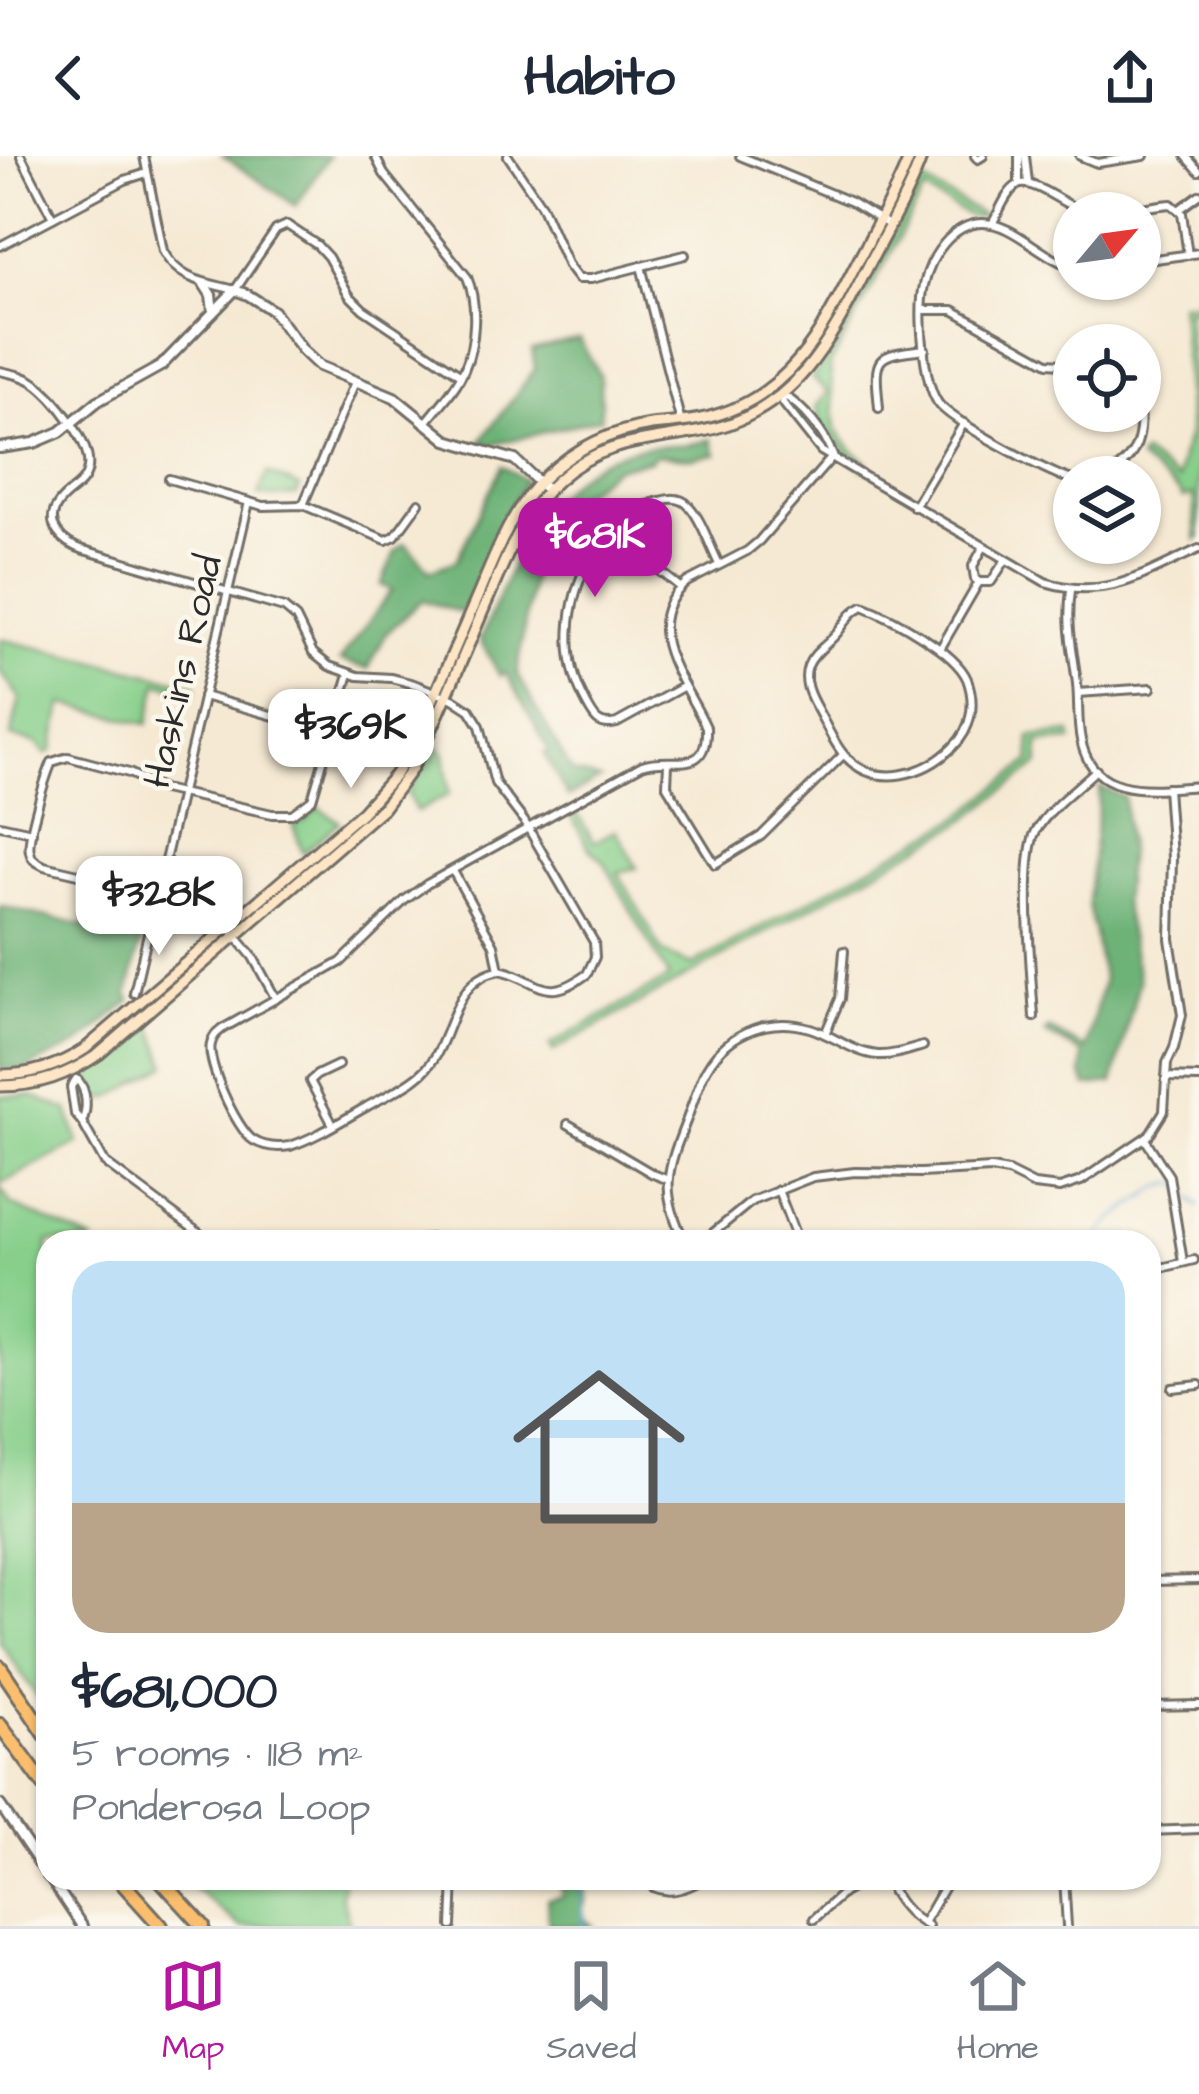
<!DOCTYPE html>
<html lang="en">
<head>
<meta charset="utf-8">
<style>
	:root { --surface:#fff; --page:#f2f2f3; --text:#1f2937; --muted:#747a83; --line:#e0e1e3; --accent:#b5179e }
	body { margin:0; font-family:"Architects Daughter",sans-serif; background:var(--page); color:var(--text); height:100vh; display:flex; flex-direction:column; font-size:45px; white-space:nowrap }
	* { box-sizing:border-box; margin:0 }
	p { font-size:39px; color:var(--muted) }
	.icon { flex:none; width:66px; height:66px; fill:none; stroke:currentColor; stroke-width:2; stroke-linecap:round; stroke-linejoin:round }
	.map { position:relative; flex:1; overflow:hidden }
	.drawer { position:absolute; left:36px; top:1074px; width:1125px; height:660px; display:flex; flex-direction:column; background:var(--surface); border-radius:36px; box-shadow:0 3px 9px #0004 }
	.drawer>* { flex:none }
	.needle { width:78px; rotate:61deg }
	.tools { position:absolute; left:1053px; top:36px; display:grid; gap:24px }
	.tools a { display:grid; place-items:center; width:108px; height:108px; border-radius:50%; background:var(--surface); box-shadow:0 3px 9px #0004; font-size:60px }
	.price { position:absolute; translate:-50% -102px; padding:0 27px; border-radius:24px; background:#fff; color:#222; font-size:39px; line-height:78px; filter:drop-shadow(0 3px 6px #0008) }
	.price::after { content:''; position:absolute; left:50%; top:72px; width:36px; height:27px; margin-left:-18px; background:inherit; clip-path:polygon(0 0,100% 0,50% 100%) }
	.price.active { background:var(--accent); color:#fff }
	ul { padding:0; list-style:none }
	li { display:grid; align-content:center; gap:24px; height:636px; padding:0 36px }
	li+li { border-top:3px solid var(--line) }
	li span { display:grid; place-items:center; height:372px; border-radius:36px; color:#555 }
	li>.icon { margin-inline-start:auto }
	span .icon { width:216px; height:216px; fill:#fffc; stroke-width:1 }
	li b { font-size:51px }
	header { display:flex; justify-content:space-between; align-items:center; height:156px; padding:0 36px; background:var(--surface); font-size:54px; font-weight:800 }
	.menu { display:flex; justify-content:space-around; align-items:center; height:168px; border-top:3px solid var(--line); background:var(--surface); font-size:33px; color:var(--muted) }
	.menu a { display:grid; justify-items:center; gap:6px }
	.menu .active { color:var(--accent) }
	.map>svg:first-child { display:block }
	.green { fill:#87cf8b; stroke:#597d5b; stroke-width:3 }
	.forest { fill:#6db277; stroke:#4c6e51; stroke-width:3 }
	.lines { fill:none; stroke-linecap:round; stroke-linejoin:round }
	.stream { stroke:#5ba8d4; stroke-width:3 }
	.minor-casing { stroke:#726e66; stroke-width:12 }
	.tertiary-casing { stroke:#726e66; stroke-width:14 }
	.secondary-casing { stroke:#726e66; stroke-width:15 }
	.motorway-casing { stroke:#726e66; stroke-width:18 }
	.minor { stroke:#fff; stroke-width:6 }
	.tertiary { stroke:#fff; stroke-width:8 }
	.secondary { stroke:#fde5c5; stroke-width:9 }
	.motorway { stroke:#fbbe6e; stroke-width:12 }
	.labels { text-anchor:middle; stroke-width:9; stroke-linejoin:round; paint-order:stroke }
	.street-label { font-size:39px; fill:#2b2b2b; stroke:#fbf7ec }
</style>
</head>
<body>
<header><svg class="icon" aria-label="back" viewBox="0 0 24 24"><path d="M15 5l-7 7 7 7"/></svg>Habito<svg class="icon" aria-label="share" viewBox="0 0 24 24"><path d="M12 15V3M7 8l5-5 5 5M5 13v7h14v-7"/></svg></header>
<div class="map">
<svg width="1199" height="1770" viewBox="0 0 1199 1770">
	<rect width="100%" height="100%" fill="#fbf7ec"/>
	<filter id="ink" filterUnits="userSpaceOnUse"><feTurbulence type="fractalNoise" baseFrequency=".00833" numOctaves="2"/><feDisplacementMap in="SourceGraphic" scale="24" xChannelSelector="R" yChannelSelector="G"/><feConvolveMatrix kernelMatrix="1 2 1 2 8 2 1 2 1" color-interpolation-filters="sRGB"/></filter>
	<filter id="wash" filterUnits="userSpaceOnUse"><feTurbulence type="fractalNoise" baseFrequency=".004" numOctaves="4" result="noise"/><feDisplacementMap in="SourceGraphic" scale="48" xChannelSelector="R" yChannelSelector="G"/><feGaussianBlur stdDeviation="2.7" result="paint"/><feColorMatrix in="noise" values="0 0 0 0 0 0 0 0 0 0 0 0 0 0 0 0 0 1.4 0 .05"/><feComposite in="paint" operator="in"/></filter>
	<g filter="url(#wash)">
		<rect width="100%" height="100%" fill="#f5e9d3"/>
		<g class="green">
			<path d="M 921,24 L 984,60 L 971,61 L 924,35 L 830,209 L 836,274 L 852,294 L 868,307 L 864,313 L 847,299 L 817,261 L 820,258 L 816,251 L 828,236 L 812,222 L 838,186 Z"/>
			<path d="M 1199,146 L 1199,153 L 1187,155 L 1194,234 L 1199,237 L 1199,382 L 1196,384 L 1193,339 L 1183,342 L 1180,336 L 1139,304 L 1143,298 L 1178,324 L 1181,301 L 1189,276 L 1180,148 Z"/>
			<path d="M 267,317 L 300,331 L 297,339 L 275,341 L 258,339 Z"/>
			<path d="M 0,483 L 196,529 L 195,536 L 158,527 L 148,568 L 63,548 L 52,595 L 46,598 L 37,587 L 11,581 L 20,542 L 0,515 Z"/>
			<path d="M 1071,577 L 1072,585 L 1038,587 L 1039,608 L 960,668 L 553,895 L 550,889 L 669,822 L 603,704 L 589,692 L 571,660 L 577,657 L 594,686 L 616,674 L 637,712 L 618,716 L 663,797 L 692,809 L 957,663 L 1031,605 L 1030,581 Z"/>
			<path d="M 434,588 L 444,597 L 449,638 L 417,656 L 407,637 Z"/>
			<path d="M 318,651 L 340,666 L 303,697 L 293,669 L 307,663 Z"/>
			<path d="M 150,865 L 167,909 L 110,942 L 91,941 L 90,911 Z"/>
			<path d="M 0,940 L 32,940 L 68,954 L 79,987 L 0,1028 Z"/>
			<path d="M 0,1030 L 10,1048 L 95,1086 L 48,1086 L 48,1557 L 0,1486 Z"/>
			<path d="M 182,1722 L 344,1722 L 341,1738 L 350,1770 L 240,1770 Z"/>
		</g>
		<g class="forest">
			<path d="M 223,0 L 329,0 L 296,50 Z"/>
			<path d="M 579,183 L 600,220 L 601,262 L 492,289 L 480,286 L 535,213 L 532,194 Z"/>
			<path d="M 711,283 L 716,298 L 693,302 L 656,299 L 650,304 L 615,312 L 574,343 L 534,409 L 517,518 L 572,616 L 600,623 L 568,641 L 544,598 L 549,594 L 506,517 L 500,520 L 480,484 C 514,407 540,320 629,294 C 656,286 685,293 711,283 Z"/>
			<path d="M 502,310 L 525,324 L 501,369 L 462,457 L 422,444 L 386,478 L 368,513 L 340,505 L 392,434 L 381,429 L 395,396 L 405,387 L 430,415 L 456,405 Z"/>
			<path d="M 1100,631 L 1124,641 L 1128,696 L 1123,745 L 1139,825 L 1113,927 L 1087,930 L 1082,919 L 1083,898 L 1045,877 L 1049,873 L 1086,893 L 1103,825 L 1088,746 Z"/>
			<path d="M 0,750 L 141,783 L 128,838 L 131,845 L 79,888 L 23,914 L 0,912 Z"/>
			<path d="M 558,1722 L 584,1722 L 586,1744 L 582,1754 L 585,1764 L 593,1770 L 549,1770 L 547,1743 L 563,1740 Z"/>
		</g>
		<g class="lines">
			<g class="stream">
				<path d="M 1094,1086 L 1114,1062 L 1160,1031 L 1180,1026 L 1187,1040 L 1199,1050"/>
				<path d="M 580,1722 L 584,1769 L 586,1770"/>
			</g>
		</g>
	</g>
	<g filter="url(#ink)">
		<g class="lines">
			<defs>
				<g id="minor">
					<path d="M 21,0 L 53,62"/>
					<path d="M 144,0 L 163,95 C 179,125 205,126 235,134 L 276,74 L 287,69 L 317,89 L 328,101 L 349,139 L 363,153 L 461,219"/>
					<path d="M 375,0 L 384,18 L 467,121 C 478,147 476,187 464,214 C 456,233 438,251 425,268"/>
					<path d="M 508,0 L 541,49 L 568,110 L 578,123 L 591,123 L 685,99"/>
					<path d="M 740,0 L 851,46 L 889,69"/>
					<path d="M 975,0 L 978,3 L 983,0"/>
					<path d="M 1019,0 L 1019,26"/>
					<path d="M 1025,0 L 1028,27"/>
					<path d="M 1080,0 L 1097,7 L 1144,0"/>
					<path d="M 1186,0 L 1199,15"/>
					<path d="M 1180,53 L 1199,39"/>
					<path d="M 992,68 C 999,57 1006,35 1018,29 C 1032,22 1063,48 1078,53 C 1106,62 1142,50 1171,48 L 1182,57 L 1188,99"/>
					<path d="M 0,90 L 125,24 L 147,17"/>
					<path d="M 1140,105 L 1199,97"/>
					<path d="M 641,110 L 681,267"/>
					<path d="M 1074,111 C 1043,103 1013,67 983,67 C 952,67 930,101 924,129 C 918,155 923,225 938,247 C 949,264 1054,321 1074,324"/>
					<path d="M 924,154 L 953,154 L 1048,207 L 1074,209"/>
					<path d="M 0,215 C 12,218 24,219 35,227 C 54,240 92,287 88,312 C 85,331 69,333 59,347 C 42,369 64,388 84,394 L 284,452 L 296,462 L 313,497 L 329,510 L 358,520 L 391,522 L 414,528 L 453,543 L 470,554 L 480,570 L 495,627 L 524,665 L 594,786 L 595,801 L 587,818 C 543,851 538,821 499,814"/>
					<path d="M 781,237 L 783,247 L 821,295 L 1045,426 C 1107,445 1143,418 1199,393"/>
					<path d="M 783,239 C 804,251 825,277 833,300"/>
					<path d="M 879,252 C 874,200 873,199 925,193"/>
					<path d="M 1104,321 C 1141,301 1142,280 1140,241"/>
					<path d="M 169,323 L 263,350 L 303,349 L 386,384 L 395,380 L 419,347"/>
					<path d="M 303,349 L 355,226"/>
					<path d="M 914,351 L 964,267"/>
					<path d="M 604,379 L 665,419 L 680,431"/>
					<path d="M 983,392 L 973,410 L 975,423 L 979,426 L 991,426 L 1005,405"/>
					<path d="M 1071,434 C 1066,471 1073,492 1077,528 C 1079,546 1077,566 1081,584 C 1093,644 1154,633 1199,630"/>
					<path d="M 863,450 C 891,461 955,495 967,523 C 976,547 972,573 953,591 C 925,619 877,633 846,601 C 836,591 829,575 822,562 C 814,546 801,529 808,510 C 813,496 829,488 838,476 C 847,465 850,456 863,450 Z"/>
					<path d="M 940,493 L 979,426"/>
					<path d="M 684,530 L 617,567 C 597,572 593,560 584,543 C 559,495 568,437 596,391 C 603,381 609,370 619,362 C 629,354 641,351 653,347 C 665,343 679,339 689,350 C 702,364 710,391 719,408"/>
					<path d="M 1078,537 L 1151,532"/>
					<path d="M 203,540 L 331,576"/>
					<path d="M 668,607 L 667,630 L 715,708 L 761,680 L 843,599"/>
					<path d="M 0,669 L 32,676"/>
					<path d="M 453,715 L 494,789 L 499,814"/>
					<path d="M 156,736 L 44,710 C 37,706 32,705 30,696 C 26,683 46,620 52,606 L 68,601 L 129,617 L 163,633 L 272,658 L 292,658 L 312,643 L 349,518"/>
					<path d="M 229,772 L 253,801 L 276,843"/>
					<path d="M 499,814 C 448,824 455,886 423,916 C 407,931 385,940 366,951 C 341,965 317,981 290,990 C 277,992 264,991 253,984 C 237,974 206,906 211,888 C 213,880 216,878 222,873 L 341,806 L 405,744 L 427,728 L 642,609 C 671,598 708,623 706,571 C 686,526 634,470 687,426 L 747,395 L 759,385 L 833,300"/>
					<path d="M 134,837 L 249,346"/>
					<path d="M 1034,861 C 1032,824 1020,703 1036,675 C 1050,651 1076,633 1096,614"/>
					<path d="M 825,878 L 840,843 L 844,795"/>
					<path d="M 1166,921 L 1199,922"/>
					<path d="M 76,923 L 71,931 L 75,958 L 82,966 L 105,1007 L 211,1086"/>
					<path d="M 78,924 C 87,935 88,953 82,966"/>
					<path d="M 568,968 L 653,1018 L 666,1023"/>
					<path d="M 333,969 L 310,925 L 317,919 L 338,909"/>
					<path d="M 1145,983 L 1169,1020 L 1183,1106"/>
					<path d="M 778,1034 L 798,1086"/>
					<path d="M 411,1086 L 429,1082 L 453,1086"/>
					<path d="M 685,1086 C 659,1034 667,1014 687,963 C 692,949 697,934 703,920 C 722,879 766,859 810,872 C 833,879 853,897 878,899 C 893,900 909,894 923,890"/>
					<path d="M 702,1086 L 752,1045 L 813,1021 L 855,1016 L 921,1017 L 991,1013 L 1008,1016 L 1034,1029 L 1060,1032 L 1081,1025 L 1149,979 L 1164,955 L 1167,907 L 1174,892 L 1182,859 L 1170,783 L 1172,702 L 1167,632"/>
					<path d="M 1149,1115 L 1194,1104"/>
					<path d="M 1173,1232 L 1199,1229"/>
					<path d="M 1149,1425 L 1199,1424"/>
					<path d="M 1149,1550 L 1199,1549"/>
					<path d="M 1149,1675 L 1199,1673"/>
					<path d="M 641,1722 C 658,1739 676,1737 696,1727"/>
					<path d="M 885,1722 C 896,1743 906,1759 928,1770"/>
					<path d="M 1064,1722 L 1067,1770"/>
					<path d="M 814,1763 L 843,1737 L 870,1722"/>
					<path d="M 923,1767 L 949,1722"/>
					<path d="M 452,1770 L 454,1722"/>
				</g>
				<g id="tertiary">
					<path d="M 204,128 L 211,139 L 213,155"/>
					<path d="M 0,292 L 34,287 L 60,276 L 98,245 L 161,210 L 235,134 L 248,139 L 273,155 L 303,195 L 319,210 L 394,241 L 447,284 L 515,304 L 547,334"/>
					<path d="M 0,1649 L 48,1720"/>
					<path d="M 50,1722 L 82,1770"/>
				</g>
				<g id="secondary">
					<path d="M 0,919 C 32,919 59,910 85,893 L 362,656 L 395,619 L 409,596 C 432,547 453,496 475,446 C 494,403 510,353 546,320 C 575,293 611,275 651,269 C 672,267 693,266 713,260 C 799,236 828,161 866,90 C 881,60 899,31 910,0"/>
					<path d="M 0,930 C 38,930 68,919 99,898 L 383,652 L 411,614 L 427,584 C 447,539 466,495 485,450 C 505,406 521,357 558,324 C 605,281 655,286 712,273 C 803,251 835,174 874,99 C 891,66 910,35 922,0"/>
				</g>
				<g id="motorway">
					<path d="M 0,1511 L 48,1582"/>
					<path d="M 0,1569 L 48,1634"/>
					<path d="M 118,1722 L 161,1770"/>
					<path d="M 159,1722 L 203,1770"/>
				</g>
			</defs>
			<use href="#minor" class="minor-casing"/>
			<use href="#tertiary" class="tertiary-casing"/>
			<use href="#secondary" class="secondary-casing"/>
			<use href="#motorway" class="motorway-casing"/>
			<use href="#minor" class="minor"/>
			<use href="#tertiary" class="tertiary"/>
			<use href="#secondary" class="secondary"/>
			<use href="#motorway" class="motorway"/>
		</g>
	</g>
	<g class="labels">
		<g class="street-label">
			<text transform="translate(181 515) rotate(-77)" y="14">Haskins Road</text>
		</g>
	</g>
</svg>
<div class="tools">
<a><svg class="needle" viewBox="-14 -14 28 28"><path d="M0-13l5 13h-10z" fill="#e53935"/><path d="M0 13l5-13h-10z" fill="#747a83"/></svg></a>
<a><svg class="icon" aria-label="locate" viewBox="0 0 24 24"><circle cx="12" cy="12" r="6"/><path d="M12 2v4M12 18v4M2 12h4M18 12h4"/></svg></a>
<a><svg class="icon" aria-label="layers" viewBox="0 0 24 24"><path d="M12 4l9 5-9 5-9-5zM3 14l9 5 9-5"/></svg></a>
</div>
<b class="price active" style="left:595px;top:444px">$681K</b>
<b class="price" style="left:351px;top:635px">$369K</b>
<b class="price" style="left:159px;top:802px">$328K</b>
<section class="drawer">
<ul>
<li><span style="background:linear-gradient(#bfe0f5 65%,#b9a48a 0)"><svg class="icon" aria-label="home" viewBox="0 0 24 24"><path d="M3 11l9-7 9 7M6 9v11h12V9"/></svg></span><div><b>$681,000</b><p>5 rooms · 118 m²</p><p>Ponderosa Loop</p></div></li>
</ul>
</section>
</div>
<nav class="menu">
<a class="active"><svg class="icon" aria-label="map" viewBox="0 0 24 24"><path d="M3 6l6-2 6 2 6-2v14l-6 2-6-2-6 2zM9 4v14M15 6v14"/></svg>Map</a>
<a><svg class="icon" aria-label="saved" viewBox="0 0 24 24"><path d="M7 4h10v16l-5-4-5 4z"/></svg>Saved</a>
<a><svg class="icon" aria-label="home" viewBox="0 0 24 24"><path d="M3 11l9-7 9 7M6 9v11h12V9"/></svg>Home</a>
</nav>
</body>
</html>
